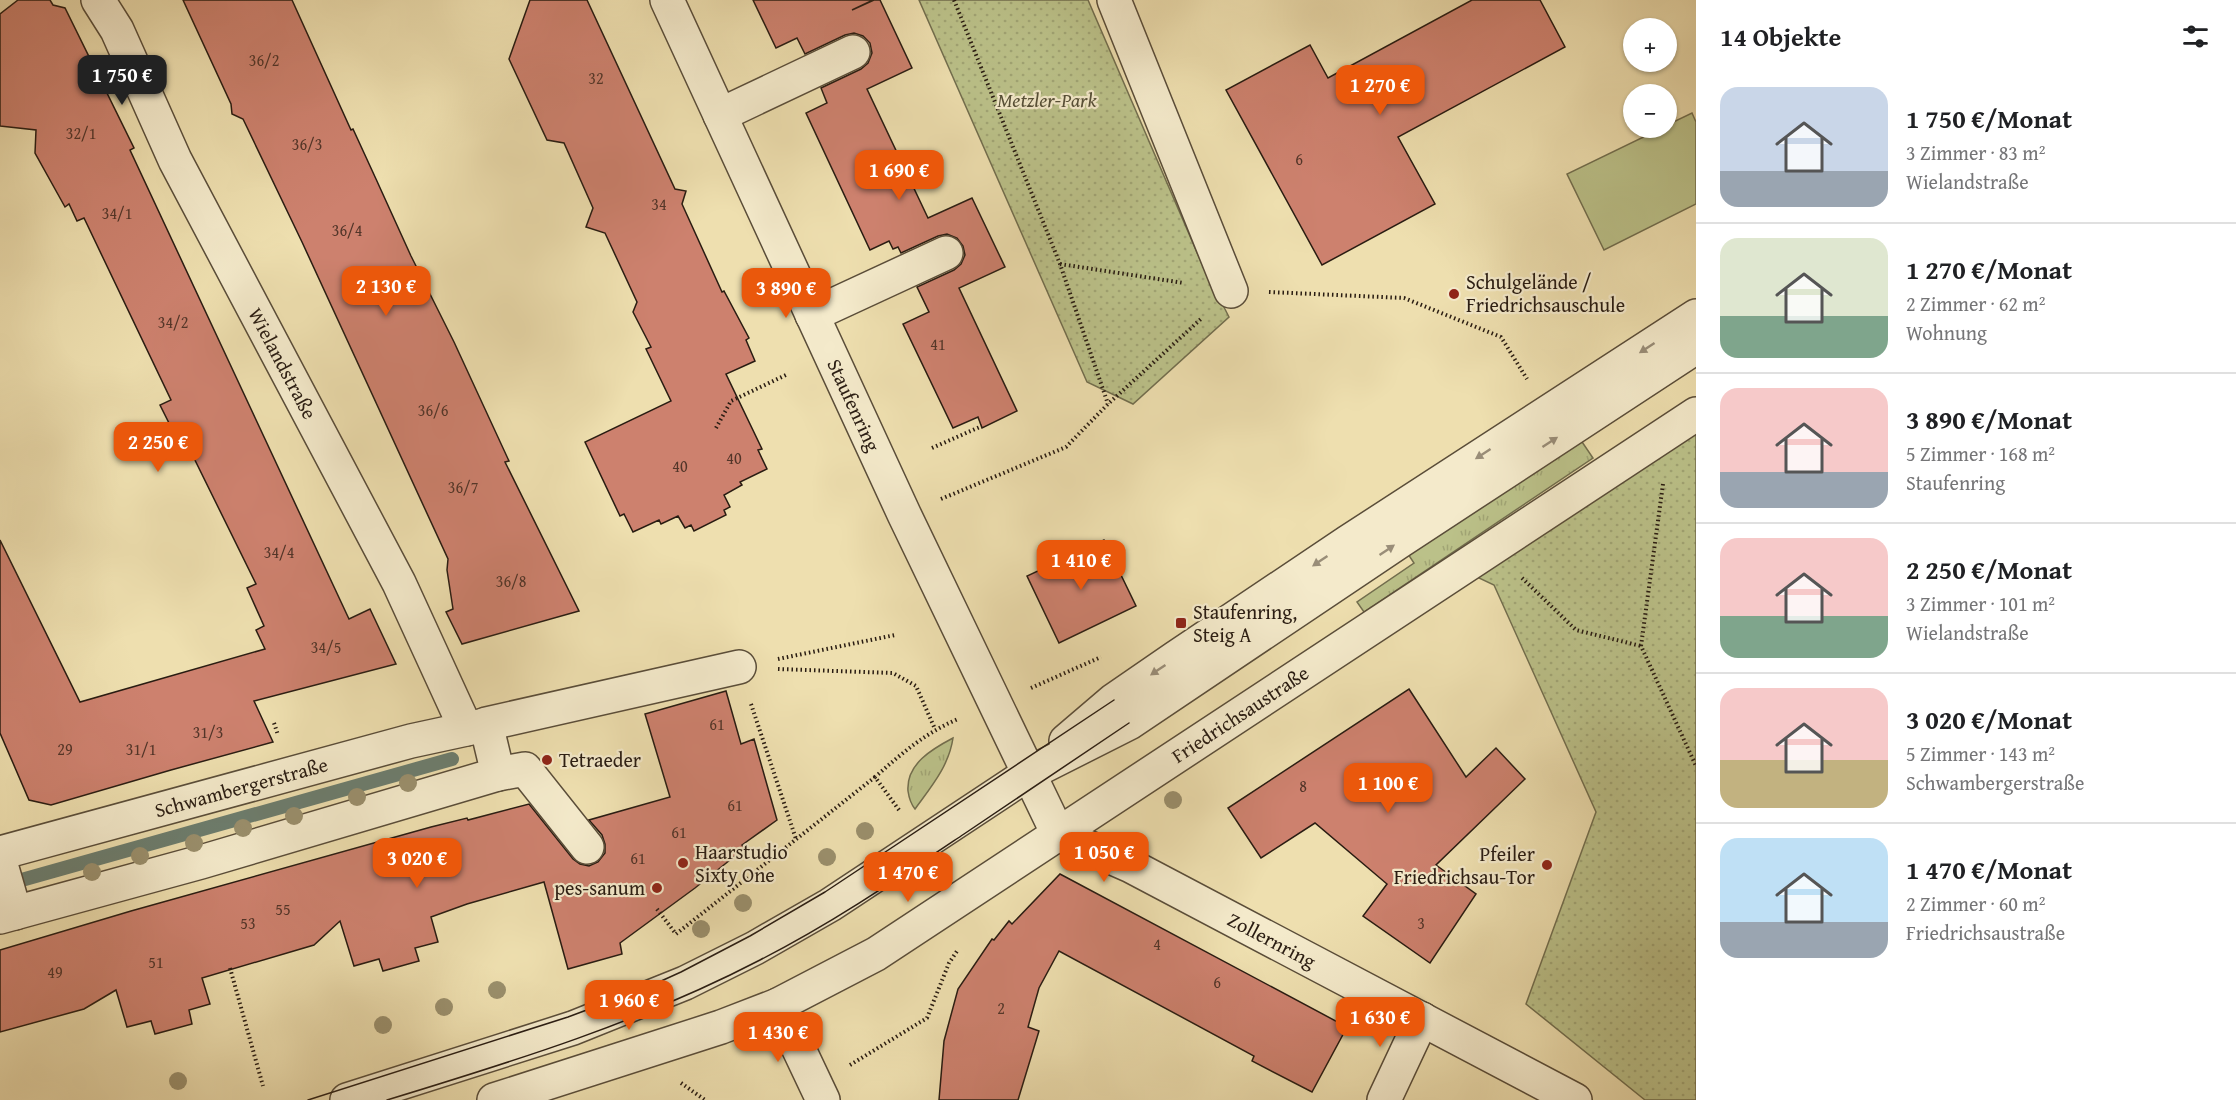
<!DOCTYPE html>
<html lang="de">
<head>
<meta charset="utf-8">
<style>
	:root { --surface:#fff; --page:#f6f6f6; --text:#202124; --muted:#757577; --line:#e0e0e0; --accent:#ea580c }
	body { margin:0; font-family:"Gentium Book Plus",serif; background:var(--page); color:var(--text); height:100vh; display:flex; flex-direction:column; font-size:22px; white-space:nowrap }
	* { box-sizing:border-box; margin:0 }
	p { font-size:20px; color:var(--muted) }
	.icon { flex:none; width:33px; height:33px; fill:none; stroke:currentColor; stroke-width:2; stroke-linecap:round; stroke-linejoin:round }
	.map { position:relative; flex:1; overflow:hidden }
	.drawer { display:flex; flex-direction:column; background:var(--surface); width:540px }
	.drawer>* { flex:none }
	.controls { position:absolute; left:1623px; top:18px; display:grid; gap:12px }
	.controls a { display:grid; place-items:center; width:54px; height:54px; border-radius:50%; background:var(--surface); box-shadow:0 2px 4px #0004; font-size:30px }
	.price { position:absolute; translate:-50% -51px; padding:0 14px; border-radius:12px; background:var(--accent); color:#fff; font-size:20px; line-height:39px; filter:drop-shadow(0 2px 3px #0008) }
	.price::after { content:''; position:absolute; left:50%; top:36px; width:18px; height:14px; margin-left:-9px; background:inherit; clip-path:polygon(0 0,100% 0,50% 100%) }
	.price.active { background:#222; color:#fff }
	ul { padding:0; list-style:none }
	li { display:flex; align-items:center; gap:18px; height:150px; padding:0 24px }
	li+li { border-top:2px solid var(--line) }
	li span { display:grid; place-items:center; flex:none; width:168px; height:120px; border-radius:18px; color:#555 }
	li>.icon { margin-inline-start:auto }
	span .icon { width:72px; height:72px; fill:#fffc; stroke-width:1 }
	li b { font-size:26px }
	h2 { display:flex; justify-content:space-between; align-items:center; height:72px; padding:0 24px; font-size:26px }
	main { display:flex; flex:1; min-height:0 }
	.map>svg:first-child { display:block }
	.grass { fill:url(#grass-tufts); stroke:#726e4e; stroke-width:1.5 }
	.park { fill:url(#park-dots); stroke:#726e4e; stroke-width:1.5 }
	.pitch { fill:#bbc189; stroke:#726e4e; stroke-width:1.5 }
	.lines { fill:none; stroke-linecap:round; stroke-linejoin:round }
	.stream { stroke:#6c7d6e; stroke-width:14 }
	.building { fill:#cd816e; stroke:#291c12; stroke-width:1.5 }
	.minor-casing { stroke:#5a4d39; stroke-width:36 }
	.path { stroke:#291c12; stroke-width:4; stroke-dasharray:1.5 3; stroke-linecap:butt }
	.minor { stroke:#f4eacb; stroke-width:33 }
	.tram { stroke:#291c12; stroke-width:1.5 }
	.tree { fill:#9a8f6c }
	.oneway { fill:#998d78 }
	.poi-dot { fill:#8f2418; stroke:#f4eacb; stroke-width:2 }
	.labels { text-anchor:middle; stroke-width:4.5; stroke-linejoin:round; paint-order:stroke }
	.number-label { font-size:16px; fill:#523529 }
	.park-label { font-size:20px; font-style:italic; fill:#554e36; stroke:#f4eacb }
	.poi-label { font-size:20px; fill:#291c12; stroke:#f4eacb; text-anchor:start }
	.street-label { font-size:20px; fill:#291c12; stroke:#f4eacb }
</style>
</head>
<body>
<main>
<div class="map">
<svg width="1696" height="1100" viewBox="0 0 1696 1100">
	<defs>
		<pattern id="grass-tufts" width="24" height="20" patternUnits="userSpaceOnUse" patternTransform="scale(1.5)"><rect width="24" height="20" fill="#bbc189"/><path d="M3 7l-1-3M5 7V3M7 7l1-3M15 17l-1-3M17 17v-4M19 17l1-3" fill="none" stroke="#a1a575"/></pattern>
		<pattern id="park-dots" width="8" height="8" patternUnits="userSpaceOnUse" patternTransform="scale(1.5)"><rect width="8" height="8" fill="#bbc189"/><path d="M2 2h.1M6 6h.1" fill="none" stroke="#a1a575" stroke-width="1.8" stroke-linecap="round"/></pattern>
	</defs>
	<rect width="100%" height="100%" fill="#eedfaf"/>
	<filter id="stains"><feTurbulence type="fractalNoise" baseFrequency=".00333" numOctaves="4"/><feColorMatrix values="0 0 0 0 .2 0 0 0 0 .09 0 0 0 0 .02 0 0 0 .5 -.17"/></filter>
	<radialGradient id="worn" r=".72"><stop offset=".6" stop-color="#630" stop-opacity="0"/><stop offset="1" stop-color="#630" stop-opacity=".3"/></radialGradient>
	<g class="grass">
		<path d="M 1578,436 L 1593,458 L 1364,612 L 1357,602 L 1414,563 L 1406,551 Z"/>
		<path d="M 953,738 C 949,766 931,787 915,809 C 910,803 909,798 908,791 C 906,764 932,749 953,738 Z"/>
	</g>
	<g class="park">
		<path d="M 919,0 L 1088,0 L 1202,264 L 1229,317 L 1133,404 L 1087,382 Z"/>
		<path d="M 1696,414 L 1696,1100 L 1645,1100 L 1526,1004 L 1596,812 L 1494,585 L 1460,569 Z"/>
	</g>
	<path class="pitch" d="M 1692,113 L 1696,122 L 1696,204 L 1604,250 L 1567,174 L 1662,128 L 1666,128 L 1667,125 Z"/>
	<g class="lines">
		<path class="stream" d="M 18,881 L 452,759"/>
	</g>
	<g class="building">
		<path d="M 18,0 L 50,0 L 53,5 L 65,8 L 134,148 L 130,150 L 349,619 L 370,609 L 396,664 L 254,701 L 273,742 L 171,770 L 51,805 L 29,800 L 0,733 L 0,540 L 80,702 L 265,649 L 256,630 L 264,626 L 247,588 L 256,584 L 186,442 L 180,445 L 160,405 L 171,400 L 84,218 L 77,221 L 69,204 L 65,207 L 35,153 L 36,130 L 0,126 L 0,14 Z"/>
		<path d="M 183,0 L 292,0 L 351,130 L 353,129 L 376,179 L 411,256 L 454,342 L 509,461 L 505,462 L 579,611 L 462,644 L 446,612 L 453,609 L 447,570 L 448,559 L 302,242 L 243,119 L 232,114 L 231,104 Z"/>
		<path d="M 530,0 L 587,0 L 675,189 L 686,191 L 682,204 L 722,292 L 724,291 L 749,338 L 746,340 L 755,361 L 726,374 L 762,449 L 758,450 L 767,469 L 740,482 L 742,485 L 724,495 L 730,507 L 724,510 L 726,515 L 694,531 L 691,525 L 685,528 L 678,516 L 661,524 L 659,520 L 633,532 L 624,514 L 620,516 L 585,442 L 671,401 L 646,349 L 651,347 L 633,312 L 637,302 L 605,233 L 586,227 L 593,208 L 564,143 L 547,140 L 509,59 Z"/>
		<path d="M 753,0 L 873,0 L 852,10 L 874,0 L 880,0 L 912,68 L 867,89 L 928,218 L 972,198 L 1005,267 L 959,288 L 1017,411 L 982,428 L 978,417 L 953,428 L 903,324 L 929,312 L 917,287 L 954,270 L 961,264 L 965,255 L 963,246 L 957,238 L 947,234 L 938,236 L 901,253 L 898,247 L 893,249 L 889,241 L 870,250 L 806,113 L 827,103 L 821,88 L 861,69 L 868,63 L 872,53 L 870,43 L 863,36 L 854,33 L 845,35 L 805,54 L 797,38 L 776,48 Z"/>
		<path d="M 1472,0 L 1540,0 L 1565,47 L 1398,137 L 1435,204 L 1322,265 L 1226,90 L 1310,45 L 1328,78 Z"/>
		<path d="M 1104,540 L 1136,606 L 1059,643 L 1027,576 Z"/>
		<path d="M 1409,689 L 1466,777 L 1496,748 L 1525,779 L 1436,865 L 1476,894 L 1430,963 L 1363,916 L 1387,884 L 1315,823 L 1261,858 L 1228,808 Z"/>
		<path d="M 726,691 L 741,744 L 754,739 L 777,820 L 742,845 L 745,848 L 695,888 L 620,943 L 622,954 L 568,969 L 544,882 L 467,904 L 431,917 L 438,942 L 415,948 L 419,961 L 383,971 L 379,959 L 354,966 L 340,921 L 314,945 L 202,978 L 210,1004 L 189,1010 L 192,1024 L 155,1034 L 151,1021 L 127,1027 L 116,990 L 84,1009 L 0,1032 L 0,950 L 131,911 L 431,827 L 467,818 L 468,820 L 529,804 L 573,859 L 580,864 L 589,866 L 598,862 L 605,853 L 605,844 L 602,835 L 589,820 L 670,797 L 645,714 Z"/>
		<path d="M 1060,874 L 1347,1027 L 1312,1092 L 1252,1061 L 1254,1056 L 1059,951 L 1039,988 L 1028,1027 L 1039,1031 L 1018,1100 L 939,1100 L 944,1041 L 958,989 L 992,939 L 994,940 L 1009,921 L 1012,924 Z"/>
	</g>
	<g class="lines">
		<defs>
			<g id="minor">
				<path id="s1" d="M 98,0 L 117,30 L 175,160 L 399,583 L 466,729"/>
				<path id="s2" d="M 667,0 L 904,514 L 1058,834 L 1131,866 L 1575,1100"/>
				<path d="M 1114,0 L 1231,291"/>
				<path d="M 720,115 L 853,52"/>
				<path d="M 812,315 L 946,253"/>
				<path d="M 1066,741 L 1114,700 L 1175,658 L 1348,542 L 1696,316"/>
				<path d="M 498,774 L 525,769 L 587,847"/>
				<path id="s3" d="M 0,853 L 411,741 L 485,725"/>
				<path d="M 0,861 L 15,913"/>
				<path d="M 0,917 L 201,862 L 498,774 L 486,724 L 739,667"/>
				<path d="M 778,1005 L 823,1100"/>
				<path d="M 347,1100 L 573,1028 L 685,983 L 755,948 L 830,905 L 1028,774 L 1129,723 L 1400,541 L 1696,347"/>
				<path id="s4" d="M 494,1100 L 721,1027 L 778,1005 L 876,954 L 1696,414"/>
				<path d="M 1384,1100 L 1422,1019"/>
			</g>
		</defs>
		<use href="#minor" class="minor-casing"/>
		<g class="path">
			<path d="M 954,0 L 1060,264 L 1108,404"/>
			<path d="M 1060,264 L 1184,283"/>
			<path d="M 1269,292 L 1404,298 L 1501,337 L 1527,379"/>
			<path d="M 716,428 L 731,401 L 788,374"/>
			<path d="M 932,448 L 982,426"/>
			<path d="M 1663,484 L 1641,646 L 1696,766"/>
			<path d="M 941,499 L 1066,447 L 1108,404 L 1202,318"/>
			<path d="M 1522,578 L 1576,630 L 1641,646"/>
			<path d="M 778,659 L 895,635"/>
			<path d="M 778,669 L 893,673 L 916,686 L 935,729"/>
			<path d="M 1031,688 L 1101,657"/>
			<path d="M 751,704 L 796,839"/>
			<path d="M 274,723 L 278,735"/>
			<path d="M 899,810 L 875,777 C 901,754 925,733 958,719"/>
			<path d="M 657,909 L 676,934 L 875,777"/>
			<path d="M 230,968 L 263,1086"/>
			<path d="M 850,1065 L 927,1018 L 949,963 L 957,951"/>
			<path d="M 681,1083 L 705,1100"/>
		</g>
		<use href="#minor" class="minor"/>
		<g class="tram">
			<path d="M 308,1100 L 568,1017 L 648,987 L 681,972 L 750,936 L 825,892 L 1114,700"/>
			<path d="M 387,1100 C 515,1061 641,1022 760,960 C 831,924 897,879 964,834 C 1019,797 1074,760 1129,723"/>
		</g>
	</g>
	<g class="tree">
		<circle cx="408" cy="783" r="9"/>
		<circle cx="357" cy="797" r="9"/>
		<circle cx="1173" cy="800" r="9"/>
		<circle cx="294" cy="816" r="9"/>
		<circle cx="243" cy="828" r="9"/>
		<circle cx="865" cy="831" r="9"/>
		<circle cx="194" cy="843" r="9"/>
		<circle cx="140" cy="856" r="9"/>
		<circle cx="827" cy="857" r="9"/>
		<circle cx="92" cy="872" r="9"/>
		<circle cx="743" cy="903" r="9"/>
		<circle cx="701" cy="929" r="9"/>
		<circle cx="497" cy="990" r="9"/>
		<circle cx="444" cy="1007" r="9"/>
		<circle cx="383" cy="1025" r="9"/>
		<circle cx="178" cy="1081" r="9"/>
	</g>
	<defs><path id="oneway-solid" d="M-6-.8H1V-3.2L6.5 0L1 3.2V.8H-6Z" transform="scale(1.5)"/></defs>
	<g class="oneway">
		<use href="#oneway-solid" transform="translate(1647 348) rotate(147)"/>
		<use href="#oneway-solid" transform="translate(1550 442) rotate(-33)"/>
		<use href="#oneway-solid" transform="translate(1483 454) rotate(147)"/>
		<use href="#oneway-solid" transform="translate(1387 550) rotate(-34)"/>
		<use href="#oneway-solid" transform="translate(1320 561) rotate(146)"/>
		<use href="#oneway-solid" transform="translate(1158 670) rotate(146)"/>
	</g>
	<g class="poi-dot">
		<circle cx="1454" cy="294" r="6"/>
		<rect x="1175" y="617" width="12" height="12" rx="3"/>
		<circle cx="547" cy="760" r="6"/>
		<circle cx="683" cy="863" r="6"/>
		<circle cx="1547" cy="865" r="6"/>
		<circle cx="657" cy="888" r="6"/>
	</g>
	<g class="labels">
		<g class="number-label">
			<text x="264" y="66">36/2</text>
			<text x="596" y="84">32</text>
			<text x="81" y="139">32/1</text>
			<text x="307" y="150">36/3</text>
			<text x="1299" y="165">6</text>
			<text x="659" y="210">34</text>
			<text x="117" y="219">34/1</text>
			<text x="347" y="236">36/4</text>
			<text x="173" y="328">34/2</text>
			<text x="938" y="350">41</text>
			<text x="433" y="416">36/6</text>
			<text x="734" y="464">40</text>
			<text x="680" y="472">40</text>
			<text x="463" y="493">36/7</text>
			<text x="279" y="558">34/4</text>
			<text x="511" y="587">36/8</text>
			<text x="326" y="653">34/5</text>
			<text x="717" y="730">61</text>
			<text x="208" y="738">31/3</text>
			<text x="65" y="755">29</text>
			<text x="141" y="755">31/1</text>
			<text x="1303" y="792">8</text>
			<text x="735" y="811">61</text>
			<text x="679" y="838">61</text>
			<text x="638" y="864">61</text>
			<text x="283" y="915">55</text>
			<text x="248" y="929">53</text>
			<text x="1421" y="929">3</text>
			<text x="1157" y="950">4</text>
			<text x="156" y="968">51</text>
			<text x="55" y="978">49</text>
			<text x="1217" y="988">6</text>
			<text x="1001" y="1014">2</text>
		</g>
		<g class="park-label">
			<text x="1047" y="107">Metzler-Park</text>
		</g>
		<g class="poi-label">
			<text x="1466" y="289">Schulgelände /<tspan x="1466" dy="23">Friedrichsauschule</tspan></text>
			<text x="1193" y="619">Staufenring,<tspan x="1193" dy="23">Steig A</tspan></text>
			<text x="559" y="767">Tetraeder</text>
			<text x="695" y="859">Haarstudio<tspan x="695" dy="23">Sixty One</tspan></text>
			<text x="1535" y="861" text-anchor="end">Pfeiler<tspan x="1535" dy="23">Friedrichsau-Tor</tspan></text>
			<text x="645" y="895" text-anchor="end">pes-sanum</text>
		</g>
		<g class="street-label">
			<text dy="7" stroke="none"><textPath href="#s1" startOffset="408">Wielandstraße</textPath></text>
			<text dy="7" stroke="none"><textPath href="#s2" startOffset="446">Staufenring</textPath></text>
			<text dy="7" stroke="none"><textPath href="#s4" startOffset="846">Friedrichsaustraße</textPath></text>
			<text dy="7" stroke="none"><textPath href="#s3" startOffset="250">Schwambergerstraße</textPath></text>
			<text dy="7" stroke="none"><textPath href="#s2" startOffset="1160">Zollernring</textPath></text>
		</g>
	</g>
	<rect width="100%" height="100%" filter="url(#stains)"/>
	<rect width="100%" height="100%" fill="url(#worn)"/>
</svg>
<div class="controls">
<a>+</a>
<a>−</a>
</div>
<b class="price active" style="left:122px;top:106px">1 750 €</b>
<b class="price" style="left:1380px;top:116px">1 270 €</b>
<b class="price" style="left:899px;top:201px">1 690 €</b>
<b class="price" style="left:386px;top:317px">2 130 €</b>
<b class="price" style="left:786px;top:319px">3 890 €</b>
<b class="price" style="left:158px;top:473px">2 250 €</b>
<b class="price" style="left:1081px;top:591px">1 410 €</b>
<b class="price" style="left:1388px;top:814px">1 100 €</b>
<b class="price" style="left:1104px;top:883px">1 050 €</b>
<b class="price" style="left:417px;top:889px">3 020 €</b>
<b class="price" style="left:908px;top:903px">1 470 €</b>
<b class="price" style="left:629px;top:1031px">1 960 €</b>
<b class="price" style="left:1380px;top:1048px">1 630 €</b>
<b class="price" style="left:778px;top:1063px">1 430 €</b>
</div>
<section class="drawer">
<h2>14 Objekte<svg class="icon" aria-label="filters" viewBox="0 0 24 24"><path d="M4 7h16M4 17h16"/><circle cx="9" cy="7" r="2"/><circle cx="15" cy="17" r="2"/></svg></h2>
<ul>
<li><span style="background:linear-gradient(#c9d6e8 70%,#9aa5b1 0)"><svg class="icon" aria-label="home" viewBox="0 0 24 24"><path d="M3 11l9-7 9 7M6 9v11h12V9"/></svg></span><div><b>1 750 €/Monat</b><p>3 Zimmer · 83 m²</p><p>Wielandstraße</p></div></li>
<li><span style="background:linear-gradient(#dfe7d0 65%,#7fa58c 0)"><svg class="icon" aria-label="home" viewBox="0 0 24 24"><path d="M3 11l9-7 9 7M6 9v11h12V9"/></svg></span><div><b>1 270 €/Monat</b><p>2 Zimmer · 62 m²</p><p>Wohnung</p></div></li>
<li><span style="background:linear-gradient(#f6c9c9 70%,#9aa5b1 0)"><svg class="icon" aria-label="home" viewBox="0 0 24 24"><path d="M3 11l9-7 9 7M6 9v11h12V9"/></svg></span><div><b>3 890 €/Monat</b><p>5 Zimmer · 168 m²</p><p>Staufenring</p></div></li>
<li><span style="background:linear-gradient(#f6c9c9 65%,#7fa58c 0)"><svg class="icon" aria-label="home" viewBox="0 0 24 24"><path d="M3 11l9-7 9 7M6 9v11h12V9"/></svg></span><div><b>2 250 €/Monat</b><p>3 Zimmer · 101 m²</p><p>Wielandstraße</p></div></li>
<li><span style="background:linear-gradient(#f6c9c9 60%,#c2b280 0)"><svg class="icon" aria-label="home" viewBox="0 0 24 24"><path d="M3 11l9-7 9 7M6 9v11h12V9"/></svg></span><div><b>3 020 €/Monat</b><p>5 Zimmer · 143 m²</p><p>Schwambergerstraße</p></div></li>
<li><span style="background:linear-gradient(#bfe0f5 70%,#9aa5b1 0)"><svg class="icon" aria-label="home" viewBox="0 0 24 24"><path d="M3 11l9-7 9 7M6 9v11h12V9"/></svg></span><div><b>1 470 €/Monat</b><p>2 Zimmer · 60 m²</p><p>Friedrichsaustraße</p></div></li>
</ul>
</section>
</main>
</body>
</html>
